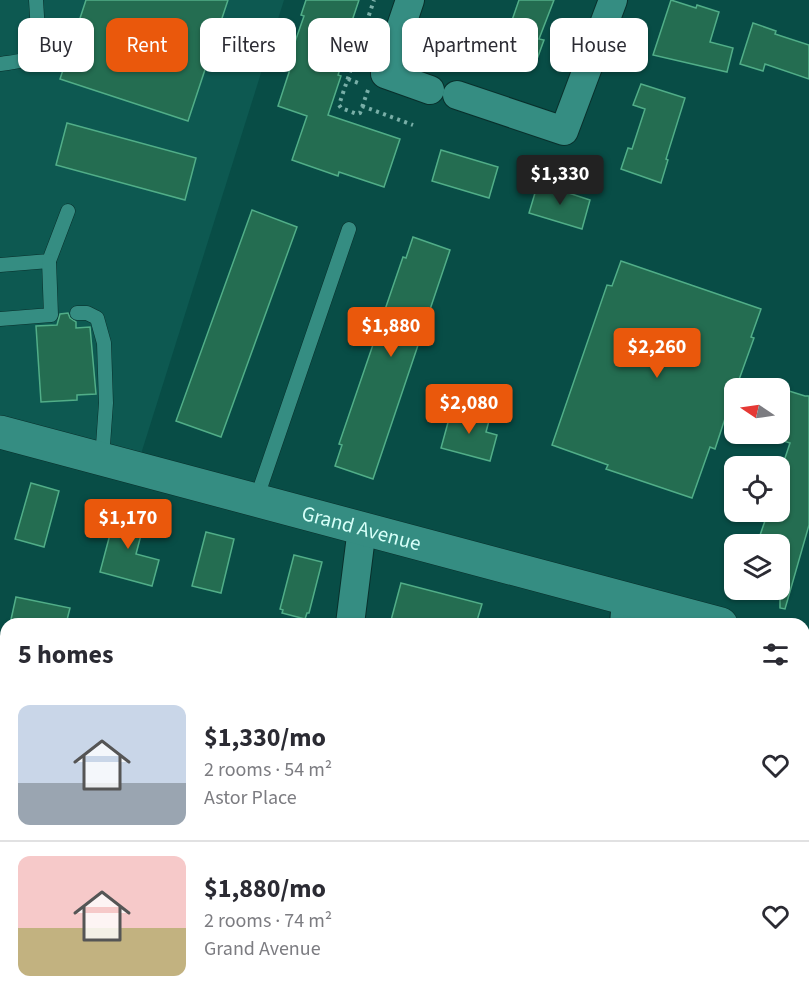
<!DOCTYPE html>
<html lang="en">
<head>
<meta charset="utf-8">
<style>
	:root { --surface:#fff; --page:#f7f7f7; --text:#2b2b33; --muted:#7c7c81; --line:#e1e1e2; --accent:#ea580c }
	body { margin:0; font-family:"Source Sans 3",sans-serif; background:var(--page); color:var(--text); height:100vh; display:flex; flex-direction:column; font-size:22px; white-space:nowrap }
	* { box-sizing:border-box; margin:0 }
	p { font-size:20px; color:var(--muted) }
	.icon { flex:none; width:33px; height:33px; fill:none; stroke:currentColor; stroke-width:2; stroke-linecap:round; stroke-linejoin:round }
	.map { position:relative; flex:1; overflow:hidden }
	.sheet { position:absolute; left:0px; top:618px; width:810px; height:384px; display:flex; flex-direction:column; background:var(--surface); border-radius:18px 18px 0 0; box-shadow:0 2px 4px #0004 }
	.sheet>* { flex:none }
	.top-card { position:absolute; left:18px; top:18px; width:774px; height:54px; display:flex; gap:12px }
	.needle { width:39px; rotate:283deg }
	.fabs { position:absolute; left:724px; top:378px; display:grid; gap:12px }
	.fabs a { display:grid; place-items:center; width:66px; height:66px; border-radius:12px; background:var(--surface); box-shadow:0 2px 4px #0004; font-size:30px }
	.price { position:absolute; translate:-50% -51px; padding:0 14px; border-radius:6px; background:var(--accent); color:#fff; font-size:20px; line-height:39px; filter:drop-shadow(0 2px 3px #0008) }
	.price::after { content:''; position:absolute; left:50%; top:36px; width:18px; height:14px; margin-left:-9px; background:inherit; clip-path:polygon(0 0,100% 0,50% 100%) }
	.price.current { background:#222; color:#fff }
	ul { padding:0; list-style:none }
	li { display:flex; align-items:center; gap:18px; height:150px; padding:0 18px }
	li+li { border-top:2px solid var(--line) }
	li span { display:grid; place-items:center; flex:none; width:168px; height:120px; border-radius:12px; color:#555 }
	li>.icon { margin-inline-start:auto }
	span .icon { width:72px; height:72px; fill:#fffc; stroke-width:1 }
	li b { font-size:26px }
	h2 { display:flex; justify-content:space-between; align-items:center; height:72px; padding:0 18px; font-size:26px }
	.chip { padding:0 21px; border-radius:12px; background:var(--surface); box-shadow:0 2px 4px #0004; font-size:21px; line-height:54px }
	.chip.current { background:var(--accent); color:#fff }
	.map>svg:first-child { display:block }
	.built { fill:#0d5951 }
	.building { fill:#246d51; stroke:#51ae88; stroke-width:1.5 }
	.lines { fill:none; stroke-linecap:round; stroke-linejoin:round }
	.lane-casing { stroke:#092f2b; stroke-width:15 }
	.street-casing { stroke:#092f2b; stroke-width:30 }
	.secondary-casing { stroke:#092f2b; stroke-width:34 }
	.path { stroke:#79afa8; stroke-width:4; stroke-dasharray:3 4.5; stroke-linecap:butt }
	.lane { stroke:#358d82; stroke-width:14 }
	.street { stroke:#358d82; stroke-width:28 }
	.secondary { stroke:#358d82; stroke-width:33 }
	.labels { text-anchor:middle; stroke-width:5; stroke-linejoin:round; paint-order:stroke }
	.street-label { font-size:21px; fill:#d6fff8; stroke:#084d46 }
</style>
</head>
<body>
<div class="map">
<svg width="809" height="1002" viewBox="0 0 809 1002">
	<rect width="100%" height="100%" fill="#084d46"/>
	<path class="built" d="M 0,0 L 284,0 L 135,473 L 0,438 Z"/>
	<g class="building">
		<path d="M 86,0 L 228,0 L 188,121 L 60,79 Z"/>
		<path d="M 306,0 L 359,0 L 349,30 L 353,31 L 338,75 L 341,76 L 328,115 L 400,139 L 384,187 L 339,172 L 338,176 L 292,160 L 307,116 L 278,106 L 293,60 L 289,59 L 304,16 L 301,15 Z"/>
		<path d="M 519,0 L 554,0 L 539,39 L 544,40 L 536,62 L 497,48 L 504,27 L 509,29 Z"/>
		<path d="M 671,0 L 696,8 L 697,5 L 719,12 L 710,42 L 733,48 L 727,72 L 653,55 Z"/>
		<path d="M 753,23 L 776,31 L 775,34 L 809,45 L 809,79 L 765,64 L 763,71 L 740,64 Z"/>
		<path d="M 641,84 L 685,98 L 666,159 L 668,160 L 661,183 L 621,169 L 628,148 L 632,149 L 645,109 L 633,105 Z"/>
		<path d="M 67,123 L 196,158 L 185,200 L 56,165 Z"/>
		<path d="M 441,150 L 498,167 L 489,198 L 432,181 Z"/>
		<path d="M 538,183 L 590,200 L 582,229 L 529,213 Z"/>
		<path d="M 252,210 L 297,227 L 221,437 L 176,421 Z"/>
		<path d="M 413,237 L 450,250 L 373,479 L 335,466 L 342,445 L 339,444 L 403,257 L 406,258 Z"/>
		<path d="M 621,261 L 761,309 L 751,337 L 754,338 L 736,388 L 735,388 L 715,449 L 710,447 L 692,498 L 606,469 L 608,465 L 552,445 L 607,285 L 612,286 Z"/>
		<path d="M 68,313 L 70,318 L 76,322 L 76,328 L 90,327 L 96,394 L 77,395 L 77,400 L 41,402 L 36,326 L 57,325 L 60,314 Z"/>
		<path d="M 789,391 L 805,396 L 809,396 L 809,525 L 785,609 L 780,608 L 780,544 L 757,544 L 768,512 L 780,512 L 780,473 L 790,443 L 774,438 L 775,434 L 780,434 L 780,420 Z"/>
		<path d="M 452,408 L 490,417 L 486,432 L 497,435 L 490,461 L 441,448 Z"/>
		<path d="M 31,483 L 59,491 L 44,547 L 15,539 Z"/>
		<path d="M 117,508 L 146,516 L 136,554 L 159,560 L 152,586 L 100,572 Z"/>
		<path d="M 206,532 L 234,539 L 221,593 L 192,586 Z"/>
		<path d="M 294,555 L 322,562 L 309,613 L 307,613 L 305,619 L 282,613 L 283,610 L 280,609 Z"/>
		<path d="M 401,583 L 482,604 L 476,624 L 390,624 Z"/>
		<path d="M 16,597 L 70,608 L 66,624 L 10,624 Z"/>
	</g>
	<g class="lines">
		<defs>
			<g id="lane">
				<path d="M 0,64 C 18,61 27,63 39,48 L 36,0"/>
				<path d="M 0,265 L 49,261 L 68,211"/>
				<path d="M 77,313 L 87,313 L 97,318 L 104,343 L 106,403 L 102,459"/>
				<path d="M 0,319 L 51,315 L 49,261"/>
				<path d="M 256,500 L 349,229"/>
			</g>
			<g id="street">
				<path d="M 410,0 L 385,74 L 430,90"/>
				<path d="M 457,95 L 564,131 L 613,0"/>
				<path d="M 350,624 L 362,528"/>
				<path d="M 624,624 L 626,599"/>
				<path d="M 0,915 L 6,916"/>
				<path d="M 297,996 L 306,998"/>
				<path d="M 597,1002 L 598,996"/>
			</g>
			<g id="secondary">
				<path id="s1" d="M 0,432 L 721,624"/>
				<path d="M 804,646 L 809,647"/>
			</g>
		</defs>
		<use href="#lane" class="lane-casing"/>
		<use href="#street" class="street-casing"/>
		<use href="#secondary" class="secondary-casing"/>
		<g class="path">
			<path d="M 348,79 L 361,84"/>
			<path d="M 368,90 L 360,113 L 357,114 L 341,108 L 339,105 L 374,0"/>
			<path d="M 362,106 L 413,125"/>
		</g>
		<use href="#lane" class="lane"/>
		<use href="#street" class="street"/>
		<use href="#secondary" class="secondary"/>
	</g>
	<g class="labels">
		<g class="street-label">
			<text dy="7" stroke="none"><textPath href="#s1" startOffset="374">Grand Avenue</textPath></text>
		</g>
	</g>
</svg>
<div class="fabs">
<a><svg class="needle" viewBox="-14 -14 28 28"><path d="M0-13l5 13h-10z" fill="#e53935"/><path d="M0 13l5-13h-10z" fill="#7c7c81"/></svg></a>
<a><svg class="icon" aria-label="locate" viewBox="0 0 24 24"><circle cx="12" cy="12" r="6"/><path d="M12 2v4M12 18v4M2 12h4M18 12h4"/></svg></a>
<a><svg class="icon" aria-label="layers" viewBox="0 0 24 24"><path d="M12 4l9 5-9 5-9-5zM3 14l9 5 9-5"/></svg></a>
</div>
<b class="price current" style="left:560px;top:206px">$1,330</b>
<b class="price" style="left:391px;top:358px">$1,880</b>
<b class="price" style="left:657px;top:379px">$2,260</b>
<b class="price" style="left:469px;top:435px">$2,080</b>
<b class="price" style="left:128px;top:550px">$1,170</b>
<div class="top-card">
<a class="chip">Buy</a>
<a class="chip current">Rent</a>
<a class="chip">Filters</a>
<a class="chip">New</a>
<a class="chip">Apartment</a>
<a class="chip">House</a>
</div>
<section class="sheet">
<h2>5 homes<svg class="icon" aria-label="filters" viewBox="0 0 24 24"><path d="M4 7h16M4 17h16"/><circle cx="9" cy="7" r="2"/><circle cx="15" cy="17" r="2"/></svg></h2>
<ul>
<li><span style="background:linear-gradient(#c9d6e8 65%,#9aa5b1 0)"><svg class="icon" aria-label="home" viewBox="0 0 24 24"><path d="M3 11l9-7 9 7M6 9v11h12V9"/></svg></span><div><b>$1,330/mo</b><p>2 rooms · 54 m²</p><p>Astor Place</p></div><svg class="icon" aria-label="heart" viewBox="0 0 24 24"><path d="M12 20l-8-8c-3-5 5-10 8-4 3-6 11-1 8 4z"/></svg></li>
<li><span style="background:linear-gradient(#f6c9c9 60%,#c2b280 0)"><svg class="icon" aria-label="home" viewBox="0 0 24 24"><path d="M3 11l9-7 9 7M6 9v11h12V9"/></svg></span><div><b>$1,880/mo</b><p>2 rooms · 74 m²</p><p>Grand Avenue</p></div><svg class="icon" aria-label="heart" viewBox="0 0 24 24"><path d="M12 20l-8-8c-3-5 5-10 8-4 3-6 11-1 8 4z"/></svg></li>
</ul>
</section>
</div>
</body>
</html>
